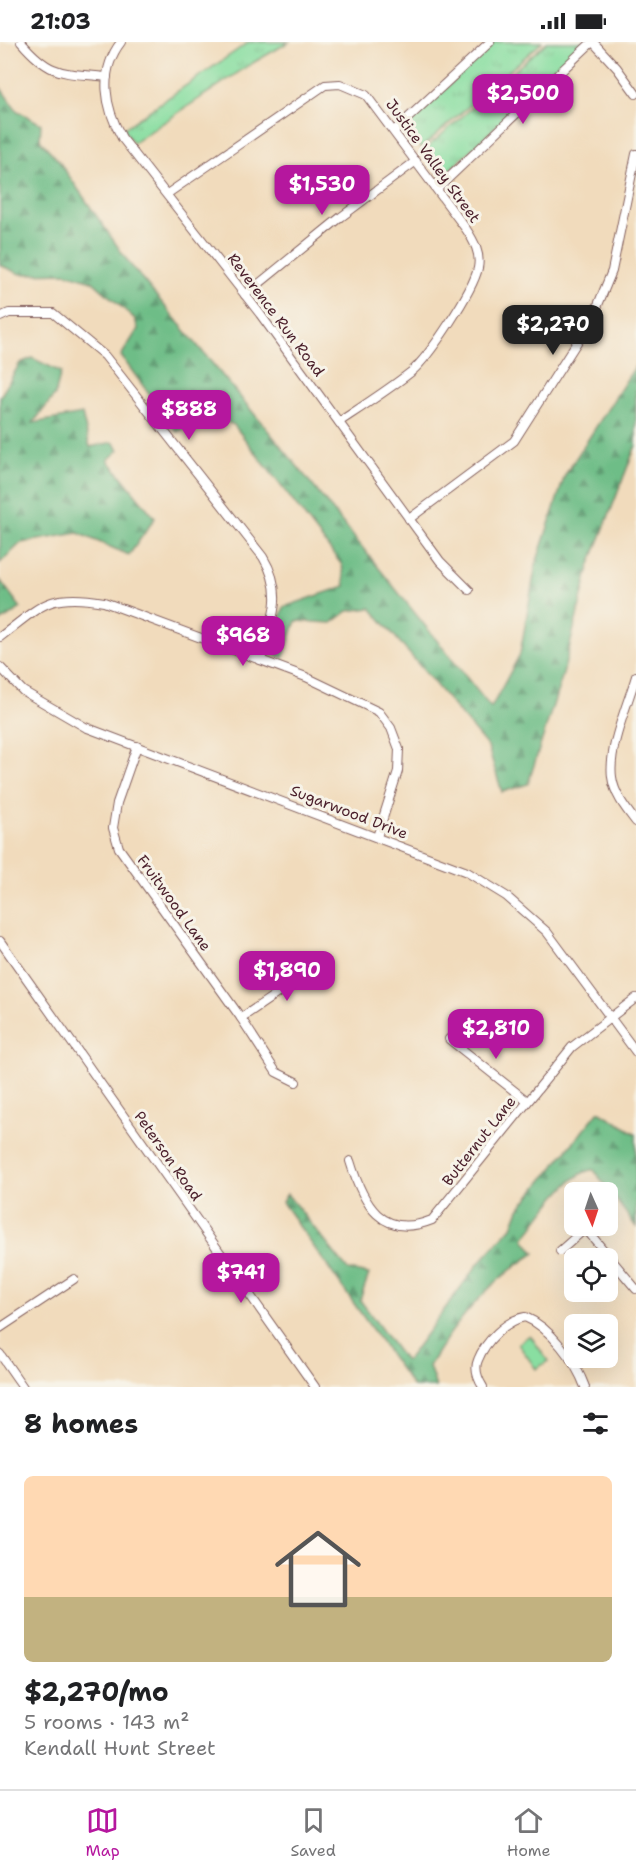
<!DOCTYPE html>
<html lang="en">
<head>
<meta charset="utf-8">
<style>
	:root { --surface:#fff; --page:#f2f2f2; --text:#202124; --muted:#757577; --line:#e0e0e0; --accent:#b5179e }
	body { margin:0; font-family:"Shantell Sans",sans-serif; background:var(--page); color:var(--text); height:100vh; display:flex; flex-direction:column; font-size:22px; white-space:nowrap }
	* { box-sizing:border-box; margin:0 }
	p { font-size:20px; color:var(--muted) }
	.icon { flex:none; width:33px; height:33px; fill:none; stroke:currentColor; stroke-width:2; stroke-linecap:round; stroke-linejoin:round }
	.map { position:relative; height:1345px; overflow:hidden }
	.drawer { display:flex; flex-direction:column; background:var(--surface); flex:1 }
	.drawer>* { flex:none }
	.needle { width:39px; rotate:177deg }
	.buttons { position:absolute; left:564px; top:1140px; display:grid; gap:12px }
	.buttons a { display:grid; place-items:center; width:54px; height:54px; border-radius:9px; background:var(--surface); box-shadow:0 6px 24px #0002; font-size:30px }
	.price { position:absolute; translate:-50% -51px; padding:0 14px; border-radius:12px; background:var(--accent); color:#fff; font-size:20px; line-height:39px; filter:drop-shadow(0 2px 3px #0008) }
	.price::after { content:''; position:absolute; left:50%; top:36px; width:18px; height:14px; margin-left:-9px; background:inherit; clip-path:polygon(0 0,100% 0,50% 100%) }
	.price.selected { background:#222; color:#fff }
	ul { padding:0; list-style:none }
	li { display:grid; align-content:center; gap:12px; height:318px; padding:0 24px }
	li span { display:grid; place-items:center; height:186px; border-radius:9px; color:#555 }
	li>.icon { margin-inline-start:auto }
	span .icon { width:108px; height:108px; fill:#fffc; stroke-width:1 }
	li b { font-size:26px }
	h2 { display:flex; justify-content:space-between; align-items:center; height:72px; padding:0 24px; font-size:26px }
	.status { display:flex; justify-content:space-between; align-items:center; height:42px; padding:0 30px; background:var(--surface); direction:ltr }
	.status svg { height:16px; fill:currentColor }
	.tabs { display:flex; justify-content:space-around; align-items:center; height:84px; border-top:2px solid var(--line); background:var(--surface); font-size:16px; color:var(--muted) }
	.tabs a { display:grid; justify-items:center; gap:3px }
	.tabs .selected { color:var(--accent) }
	.map>svg:first-child { display:block }
	.grass { fill:url(#grass-tufts); stroke:#6a7e66; stroke-width:1.5 }
	.forest { fill:url(#forest-firs); stroke:#5c6e59; stroke-width:1.5 }
	.pitch { fill:#89dea1; stroke:#6a7e66; stroke-width:1.5 }
	.lines { fill:none; stroke-linecap:round; stroke-linejoin:round }
	.minor-casing { stroke:#84615e; stroke-width:10 }
	.minor { stroke:#fff; stroke-width:8 }
	.labels { text-anchor:middle; stroke-width:6; stroke-linejoin:round; paint-order:stroke }
	.street-label { font-size:15px; fill:#4a1f2b; stroke:#f7f3e8 }
</style>
</head>
<body>
<div class="status"><b>21:03</b><svg viewBox="0 0 49 12"><path d="M0 12V9h3v3zM5 12V6h3v6zM10 12V3h3v9zM15 12V0h3v12zM26 1h20v11H26zM47 4h2v5h-2z"/></svg></div>
<div class="map">
<svg width="636" height="1345" viewBox="0 0 636 1345">
	<defs>
		<pattern id="grass-tufts" width="24" height="20" patternUnits="userSpaceOnUse" patternTransform="scale(1.5)"><rect width="24" height="20" fill="#89dea1"/><path d="M3 7l-1-3M5 7V3M7 7l1-3M15 17l-1-3M17 17v-4M19 17l1-3" fill="none" stroke="#78be8b"/></pattern>
		<pattern id="forest-firs" width="22" height="20" patternUnits="userSpaceOnUse" patternTransform="scale(1.5)"><rect width="22" height="20" fill="#6ebd87"/><path d="M5 1l3.5 6h-7zM16 11l3.5 6h-7z" fill="#5c996f"/></pattern>
	</defs>
	<rect width="100%" height="100%" fill="#f7f3e8"/>
	<filter id="ink" filterUnits="userSpaceOnUse"><feTurbulence type="fractalNoise" baseFrequency=".0167" numOctaves="2"/><feDisplacementMap in="SourceGraphic" scale="12" xChannelSelector="R" yChannelSelector="G"/><feConvolveMatrix kernelMatrix="1 2 1 2 8 2 1 2 1" color-interpolation-filters="sRGB"/></filter>
	<filter id="wash" filterUnits="userSpaceOnUse"><feTurbulence type="fractalNoise" baseFrequency=".008" numOctaves="4" result="noise"/><feDisplacementMap in="SourceGraphic" scale="24" xChannelSelector="R" yChannelSelector="G"/><feGaussianBlur stdDeviation="1.35" result="paint"/><feColorMatrix in="noise" values="0 0 0 0 0 0 0 0 0 0 0 0 0 0 0 0 0 1.4 0 .05"/><feComposite in="paint" operator="in"/></filter>
	<g filter="url(#wash)">
		<rect width="100%" height="100%" fill="#f1dbbc"/>
		<g class="grass">
			<path d="M 249,0 L 289,0 L 251,22 L 133,101 L 123,87 Z"/>
			<path d="M 495,0 L 542,0 L 421,106 L 406,83 Z"/>
			<path d="M 547,0 L 583,0 L 579,7 L 442,135 L 423,109 Z"/>
		</g>
		<g class="forest">
			<path d="M 0,45 L 16,68 L 41,82 L 40,98 L 58,118 L 129,221 L 285,409 L 491,666 L 520,612 L 536,522 L 565,433 L 636,323 L 636,403 L 589,525 L 563,632 L 528,742 L 502,750 L 488,705 L 371,566 L 348,569 L 332,581 L 296,579 L 283,616 L 268,610 L 284,565 L 345,544 L 342,523 L 234,383 L 210,372 L 177,390 L 121,314 L 138,287 L 135,277 L 92,239 L 66,231 L 20,232 L 0,223 Z"/>
			<path d="M 32,316 L 61,330 L 55,353 L 33,381 L 82,372 L 90,405 L 113,400 L 119,408 L 108,418 L 155,476 L 129,513 L 78,491 L 21,501 L 0,521 L 0,355 L 20,321 Z"/>
			<path d="M 0,538 L 21,566 L 0,580 Z"/>
			<path d="M 599,1069 L 636,1092 L 636,1185 L 594,1128 C 571,1127 537,1180 524,1197 L 535,1211 C 489,1239 456,1278 429,1324 L 436,1345 L 413,1345 L 282,1160 L 287,1152 L 348,1228 L 369,1232 L 360,1258 L 404,1318 L 407,1318 L 478,1222 L 512,1185 L 519,1167 Z"/>
		</g>
		<path class="pitch" d="M 530,1293 L 548,1319 L 536,1327 L 518,1302 Z"/>
	</g>
	<g filter="url(#ink)">
		<g class="lines">
			<defs>
				<g id="minor">
					<path d="M 21,0 C 52,36 63,30 107,35"/>
					<path d="M 121,0 C 98,30 105,66 122,96 L 260,272 L 440,519 L 469,548"/>
					<path d="M 593,0 L 617,26 L 636,52"/>
					<path d="M 394,89 L 490,0"/>
					<path d="M 437,147 L 592,0"/>
					<path d="M 167,152 L 325,43 L 340,42 L 366,53 L 466,187 C 474,199 481,212 478,226 C 473,249 429,315 411,330 C 388,348 363,364 339,380"/>
					<path d="M 245,253 L 341,175 L 416,119"/>
					<path d="M 0,275 L 9,271 L 53,271 L 105,314 L 263,515 C 286,553 271,579 261,618"/>
					<path d="M 409,477 L 514,399 L 593,275 L 612,229 L 636,112"/>
					<path d="M 0,595 C 42,563 49,550 104,560 L 306,635 L 379,670 L 391,686 L 399,707 L 398,729 L 377,795"/>
					<path d="M 0,625 L 23,649 L 85,685 L 467,830 L 506,854 L 547,890 L 636,1010"/>
					<path d="M 636,634 C 628,662 608,706 612,735 C 614,752 626,767 636,780"/>
					<path d="M 137,704 L 117,761 L 113,786 L 119,806 L 241,976 L 276,1030 L 296,1040"/>
					<path d="M 0,899 L 315,1345"/>
					<path d="M 241,976 L 319,923"/>
					<path d="M 449,997 L 527,1059"/>
					<path d="M 350,1119 C 363,1162 382,1198 432,1178 L 572,1005 L 636,956"/>
					<path d="M 608,1165 L 611,1161"/>
					<path d="M 585,1186 L 636,1247"/>
					<path d="M 560,1209 L 587,1185"/>
					<path d="M 0,1286 L 74,1237"/>
					<path d="M 0,1312 L 23,1345"/>
					<path d="M 483,1345 C 478,1337 474,1327 478,1318 C 485,1300 506,1278 525,1275 C 550,1285 576,1320 585,1345"/>
				</g>
			</defs>
			<use href="#minor" class="minor-casing"/>
			<use href="#minor" class="minor"/>
		</g>
	</g>
	<g class="labels">
		<g class="street-label">
			<text transform="translate(433 119) rotate(54)" y="5">Justice Valley Street</text>
			<text transform="translate(276 273) rotate(53)" y="5">Reverence Run Road</text>
			<text transform="translate(349 770) rotate(21)" y="5">Sugarwood Drive</text>
			<text transform="translate(174 861) rotate(54)" y="5">Fruitwood Lane</text>
			<text transform="translate(479 1099) rotate(-52)" y="5">Butternut Lane</text>
			<text transform="translate(168 1114) rotate(55)" y="5">Peterson Road</text>
		</g>
	</g>
</svg>
<div class="buttons">
<a><svg class="needle" viewBox="-14 -14 28 28"><path d="M0-13l5 13h-10z" fill="#e53935"/><path d="M0 13l5-13h-10z" fill="#757577"/></svg></a>
<a><svg class="icon" aria-label="locate" viewBox="0 0 24 24"><circle cx="12" cy="12" r="6"/><path d="M12 2v4M12 18v4M2 12h4M18 12h4"/></svg></a>
<a><svg class="icon" aria-label="layers" viewBox="0 0 24 24"><path d="M12 4l9 5-9 5-9-5zM3 14l9 5 9-5"/></svg></a>
</div>
<b class="price" style="left:523px;top:83px">$2,500</b>
<b class="price" style="left:322px;top:174px">$1,530</b>
<b class="price selected" style="left:553px;top:314px">$2,270</b>
<b class="price" style="left:189px;top:399px">$888</b>
<b class="price" style="left:243px;top:625px">$968</b>
<b class="price" style="left:287px;top:960px">$1,890</b>
<b class="price" style="left:496px;top:1018px">$2,810</b>
<b class="price" style="left:241px;top:1262px">$741</b>
</div>
<section class="drawer">
<h2>8 homes<svg class="icon" aria-label="filters" viewBox="0 0 24 24"><path d="M4 7h16M4 17h16"/><circle cx="9" cy="7" r="2"/><circle cx="15" cy="17" r="2"/></svg></h2>
<ul>
<li><span style="background:linear-gradient(#ffd9b3 65%,#c2b280 0)"><svg class="icon" aria-label="home" viewBox="0 0 24 24"><path d="M3 11l9-7 9 7M6 9v11h12V9"/></svg></span><div><b>$2,270/mo</b><p>5 rooms · 143 m²</p><p>Kendall Hunt Street</p></div></li>
</ul>
</section>
<nav class="tabs">
<a class="selected"><svg class="icon" aria-label="map" viewBox="0 0 24 24"><path d="M3 6l6-2 6 2 6-2v14l-6 2-6-2-6 2zM9 4v14M15 6v14"/></svg>Map</a>
<a><svg class="icon" aria-label="saved" viewBox="0 0 24 24"><path d="M7 4h10v16l-5-4-5 4z"/></svg>Saved</a>
<a><svg class="icon" aria-label="home" viewBox="0 0 24 24"><path d="M3 11l9-7 9 7M6 9v11h12V9"/></svg>Home</a>
</nav>
</body>
</html>
